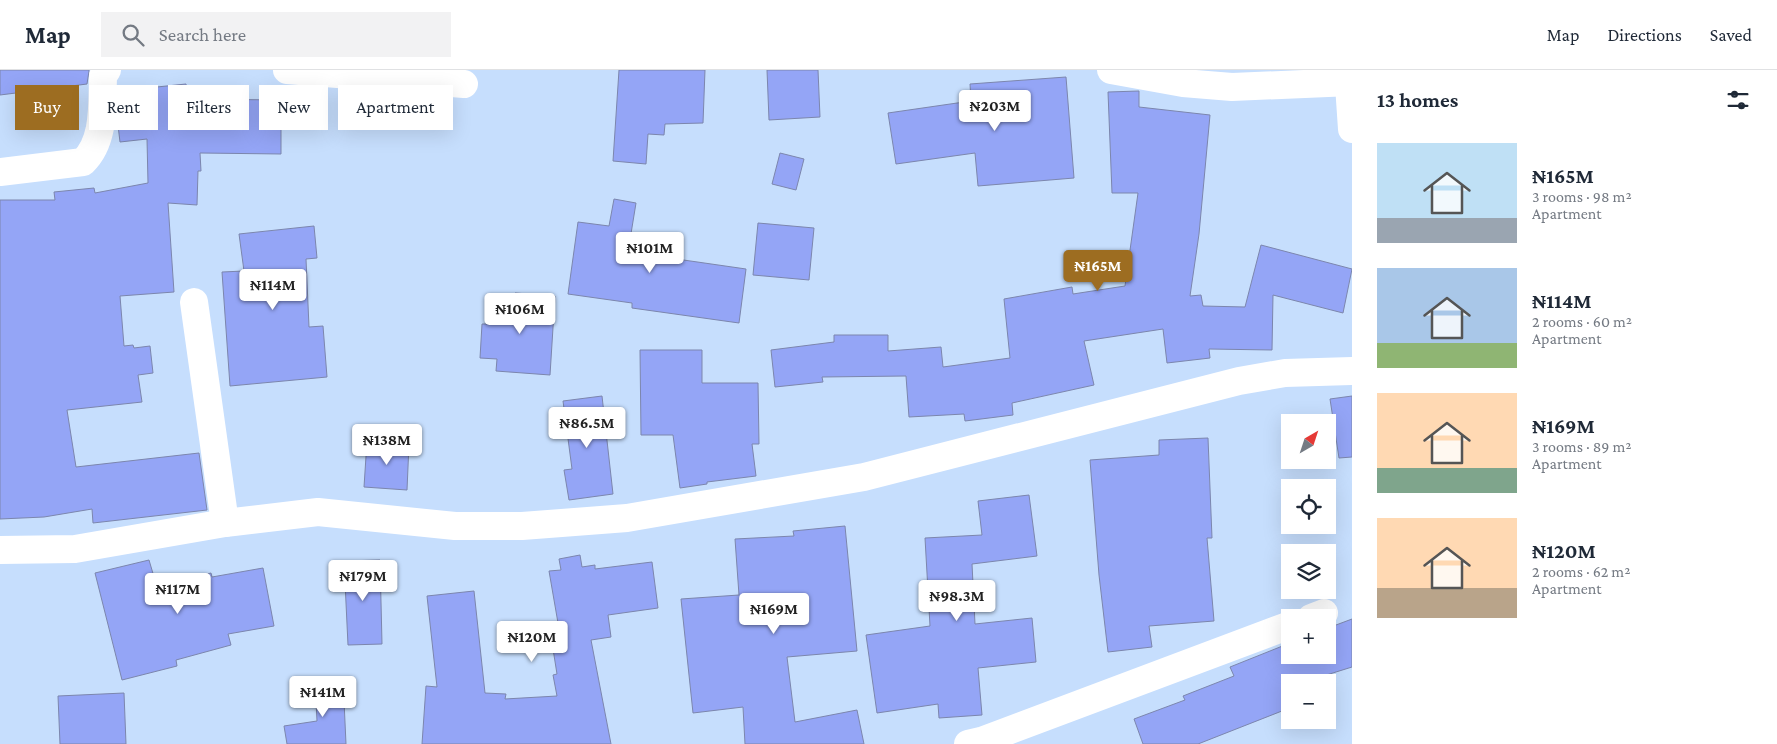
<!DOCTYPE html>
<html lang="en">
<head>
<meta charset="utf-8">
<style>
	:root { --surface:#fff; --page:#f2f2f3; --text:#1f2937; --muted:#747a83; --line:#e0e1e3; --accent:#9d6d21 }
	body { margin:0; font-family:"Crimson Pro",serif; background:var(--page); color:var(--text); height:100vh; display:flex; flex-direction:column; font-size:19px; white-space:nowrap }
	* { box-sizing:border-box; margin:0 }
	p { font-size:16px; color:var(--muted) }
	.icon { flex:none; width:28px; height:28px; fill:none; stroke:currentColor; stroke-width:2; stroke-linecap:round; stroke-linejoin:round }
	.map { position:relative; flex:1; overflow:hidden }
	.panel { display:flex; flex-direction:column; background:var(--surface); width:425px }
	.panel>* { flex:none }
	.banner { position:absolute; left:15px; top:15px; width:475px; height:45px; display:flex; gap:10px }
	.needle { width:32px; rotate:39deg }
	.controls { position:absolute; left:1281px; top:344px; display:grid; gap:10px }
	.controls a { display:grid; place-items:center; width:55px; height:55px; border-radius:0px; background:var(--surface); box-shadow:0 5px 20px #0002; font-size:25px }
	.price { position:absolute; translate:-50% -42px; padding:0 11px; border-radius:5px; background:#fff; color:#222; font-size:16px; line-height:32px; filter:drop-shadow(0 1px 2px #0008) }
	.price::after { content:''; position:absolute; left:50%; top:30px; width:15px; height:11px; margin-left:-8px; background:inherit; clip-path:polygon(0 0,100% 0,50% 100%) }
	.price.current { background:var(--accent); color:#fff }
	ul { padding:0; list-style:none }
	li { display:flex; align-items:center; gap:15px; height:125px; padding:0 25px }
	li span { display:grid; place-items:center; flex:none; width:140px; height:100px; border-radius:0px; color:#555 }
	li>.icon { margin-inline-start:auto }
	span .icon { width:60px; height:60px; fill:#fffc; stroke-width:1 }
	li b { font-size:21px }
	h2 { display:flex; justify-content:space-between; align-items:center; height:60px; padding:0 25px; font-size:21px }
	.tag { padding:0 18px; border-radius:0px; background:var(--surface); box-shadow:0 5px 20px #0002; font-size:18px; line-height:45px }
	.tag.current { background:var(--accent); color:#fff }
	header { display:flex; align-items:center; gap:30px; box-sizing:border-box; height:70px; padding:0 25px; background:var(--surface); border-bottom:1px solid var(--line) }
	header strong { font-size:24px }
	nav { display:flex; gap:28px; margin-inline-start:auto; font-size:18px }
	.search { width:350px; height:45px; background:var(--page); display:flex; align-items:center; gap:12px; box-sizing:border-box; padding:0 18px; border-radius:0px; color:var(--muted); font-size:19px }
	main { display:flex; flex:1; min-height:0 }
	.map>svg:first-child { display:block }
	.building { fill:#94a5f6; stroke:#7c86ad }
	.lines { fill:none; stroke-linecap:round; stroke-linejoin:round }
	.street { stroke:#fff; stroke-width:28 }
</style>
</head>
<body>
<header>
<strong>Map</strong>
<div class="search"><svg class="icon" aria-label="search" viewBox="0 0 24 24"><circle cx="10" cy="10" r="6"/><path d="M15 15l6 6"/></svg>Search here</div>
<nav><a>Map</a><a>Directions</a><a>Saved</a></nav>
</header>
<main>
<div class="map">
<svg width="1352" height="674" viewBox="0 0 1352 674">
	<rect width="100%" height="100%" fill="#c6defd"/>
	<g class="building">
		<path d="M 0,0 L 89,0 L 89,1 L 87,14 L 0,25 Z"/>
		<path d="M 619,0 L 705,0 L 703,53 L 665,54 L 664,65 L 648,64 L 646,94 L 613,91 Z"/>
		<path d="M 767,0 L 818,0 L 820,47 L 769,50 Z"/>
		<path d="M 1066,7 L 1074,108 L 978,116 L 975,83 L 896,94 L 888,43 L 971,31 L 970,14 Z"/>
		<path d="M 186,14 L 188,29 L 281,30 L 281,84 L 200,83 L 201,101 L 198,101 L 197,135 L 168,133 L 174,222 L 120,226 L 124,276 L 133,275 L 134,278 L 150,276 L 153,303 L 138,305 L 142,332 L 67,340 L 76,397 L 199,383 L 207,440 L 93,453 L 92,439 L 44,447 L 0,449 L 0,130 L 55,130 L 54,122 L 94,118 L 95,123 L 148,113 L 147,69 L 120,72 L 117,47 L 118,21 Z"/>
		<path d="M 1139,21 L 1139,37 L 1210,45 L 1199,164 L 1190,226 L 1201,225 L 1203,236 L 1245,237 L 1261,175 L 1352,199 L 1343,243 L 1273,225 L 1272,280 L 1209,279 L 1210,288 L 1167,293 L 1163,259 L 1084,271 L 1094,315 L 1012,333 L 1013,345 L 965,351 L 964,344 L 909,347 L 906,306 L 822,307 L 823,312 L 775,317 L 771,280 L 834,272 L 834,265 L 888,265 L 888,281 L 941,277 L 943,297 L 1010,288 L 1004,229 L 1072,217 L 1073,224 L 1125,216 L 1138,123 L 1112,123 L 1108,22 Z"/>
		<path d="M 780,83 L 804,89 L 796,120 L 772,114 Z"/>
		<path d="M 614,129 L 636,133 L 628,182 L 746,199 L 739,253 L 632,238 L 632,233 L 568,224 L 578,152 L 609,156 Z"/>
		<path d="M 758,153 L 814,158 L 809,210 L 753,205 Z"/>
		<path d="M 314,156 L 317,188 L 306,189 L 309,257 L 323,256 L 327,307 L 230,316 L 222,202 L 244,201 L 239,164 Z"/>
		<path d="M 515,223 L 555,226 L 550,305 L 496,301 L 497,289 L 480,288 L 482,254 L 489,254 L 490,232 L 514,234 Z"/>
		<path d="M 640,280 L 702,280 L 702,313 L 758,313 L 759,374 L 752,374 L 756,406 L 707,412 L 707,414 L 680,418 L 673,365 L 641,365 Z"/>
		<path d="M 602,326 L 613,424 L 569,430 L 564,400 L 572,399 L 563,331 Z"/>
		<path d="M 1352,326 L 1352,387 L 1339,388 L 1330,329 Z"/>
		<path d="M 1208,368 L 1212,468 L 1207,468 L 1214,551 L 1149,556 L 1152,577 L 1108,582 L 1099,505 L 1090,390 L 1159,385 L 1159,370 Z"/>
		<path d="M 367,371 L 409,374 L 407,420 L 364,417 Z"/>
		<path d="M 1029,425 L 1037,486 L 972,494 L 975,554 L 1032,548 L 1036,592 L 978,598 L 982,645 L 939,648 L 938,634 L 877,643 L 866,565 L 930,556 L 925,468 L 982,465 L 978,431 Z"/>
		<path d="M 845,456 L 857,581 L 787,587 L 795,652 L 857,640 L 864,674 L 745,674 L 743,637 L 693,643 L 681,529 L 739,525 L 735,469 L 794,466 L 793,461 Z"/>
		<path d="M 580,485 L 582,497 L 595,495 L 595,499 L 652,492 L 658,538 L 608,545 L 611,567 L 591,570 L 611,674 L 422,674 L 426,616 L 437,617 L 427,526 L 474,521 L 485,623 L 506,624 L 505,629 L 557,626 L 553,605 L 557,604 L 549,554 L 558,553 L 549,501 L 561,500 L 559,489 Z"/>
		<path d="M 149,490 L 157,517 L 211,503 L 212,507 L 263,498 L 274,556 L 228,564 L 231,575 L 176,590 L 177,596 L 122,610 L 95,503 Z"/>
		<path d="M 380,490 L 382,574 L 348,575 L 344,491 Z"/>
		<path d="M 1352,549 L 1352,597 L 1304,612 L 1290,612 L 1290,629 L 1284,631 L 1287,639 L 1198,674 L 1143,674 L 1134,649 L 1185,630 L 1183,626 L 1234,606 L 1230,597 L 1290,573 L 1290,585 L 1328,585 L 1328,558 Z"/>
		<path d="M 343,609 L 346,674 L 287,674 L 284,656 L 317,651 L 315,610 Z"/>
		<path d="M 124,623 L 126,674 L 60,674 L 58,626 Z"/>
	</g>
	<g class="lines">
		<g class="street">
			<path d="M 287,0 L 464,14"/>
			<path d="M 1111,0 L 1183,13 L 1232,17 L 1352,12"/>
			<path d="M 1348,0 L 1352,59"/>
			<path d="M 0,102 L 83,92 C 105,71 102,35 103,6 L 107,0"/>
			<path d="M 194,232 L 225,453"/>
			<path d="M 0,480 L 75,479 L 225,453 L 318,442 L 455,456 L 522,456 L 627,448 L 864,407 L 1239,311 L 1285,303 L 1352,301"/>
			<path d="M 1311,548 L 1324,543"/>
			<path d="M 968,674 L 981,671 L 1290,555"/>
		</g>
	</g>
</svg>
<div class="controls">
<a><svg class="needle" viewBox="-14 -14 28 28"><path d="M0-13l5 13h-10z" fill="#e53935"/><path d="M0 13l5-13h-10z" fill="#747a83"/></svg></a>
<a><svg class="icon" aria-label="locate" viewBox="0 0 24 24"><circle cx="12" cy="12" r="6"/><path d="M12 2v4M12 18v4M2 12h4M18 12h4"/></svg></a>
<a><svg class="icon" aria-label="layers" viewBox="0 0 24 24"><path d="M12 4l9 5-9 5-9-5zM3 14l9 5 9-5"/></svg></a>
<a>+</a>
<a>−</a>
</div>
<b class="price" style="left:995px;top:62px">₦203M</b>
<b class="price" style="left:650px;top:204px">₦101M</b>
<b class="price current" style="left:1098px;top:222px">₦165M</b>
<b class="price" style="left:273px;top:241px">₦114M</b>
<b class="price" style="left:520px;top:265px">₦106M</b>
<b class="price" style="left:587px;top:379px">₦86.5M</b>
<b class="price" style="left:387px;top:396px">₦138M</b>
<b class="price" style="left:363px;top:532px">₦179M</b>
<b class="price" style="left:178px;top:545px">₦117M</b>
<b class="price" style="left:957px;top:552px">₦98.3M</b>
<b class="price" style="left:774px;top:565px">₦169M</b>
<b class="price" style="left:532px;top:593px">₦120M</b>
<b class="price" style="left:323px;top:648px">₦141M</b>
<div class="banner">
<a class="tag current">Buy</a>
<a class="tag">Rent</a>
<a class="tag">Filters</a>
<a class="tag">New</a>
<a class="tag">Apartment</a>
</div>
</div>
<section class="panel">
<h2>13 homes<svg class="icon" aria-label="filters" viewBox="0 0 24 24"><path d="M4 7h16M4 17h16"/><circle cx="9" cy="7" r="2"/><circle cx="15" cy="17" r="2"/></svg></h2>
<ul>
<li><span style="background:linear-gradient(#bfe0f5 75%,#9aa5b1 0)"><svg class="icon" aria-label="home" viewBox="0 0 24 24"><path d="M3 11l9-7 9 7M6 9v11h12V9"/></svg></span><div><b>₦165M</b><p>3 rooms · 98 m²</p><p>Apartment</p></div></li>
<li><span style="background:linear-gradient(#a9c7e8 75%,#8fb573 0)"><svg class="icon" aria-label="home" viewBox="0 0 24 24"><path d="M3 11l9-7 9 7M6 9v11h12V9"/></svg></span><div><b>₦114M</b><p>2 rooms · 60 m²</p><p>Apartment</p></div></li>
<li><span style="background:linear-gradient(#ffd9b3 75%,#7fa58c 0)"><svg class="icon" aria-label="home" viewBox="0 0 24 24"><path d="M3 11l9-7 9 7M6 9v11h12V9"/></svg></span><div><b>₦169M</b><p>3 rooms · 89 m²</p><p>Apartment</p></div></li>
<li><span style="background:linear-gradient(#ffd9b3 70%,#b9a48a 0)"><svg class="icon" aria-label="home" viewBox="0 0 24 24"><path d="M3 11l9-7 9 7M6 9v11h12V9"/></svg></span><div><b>₦120M</b><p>2 rooms · 62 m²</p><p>Apartment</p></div></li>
</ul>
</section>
</main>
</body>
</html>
